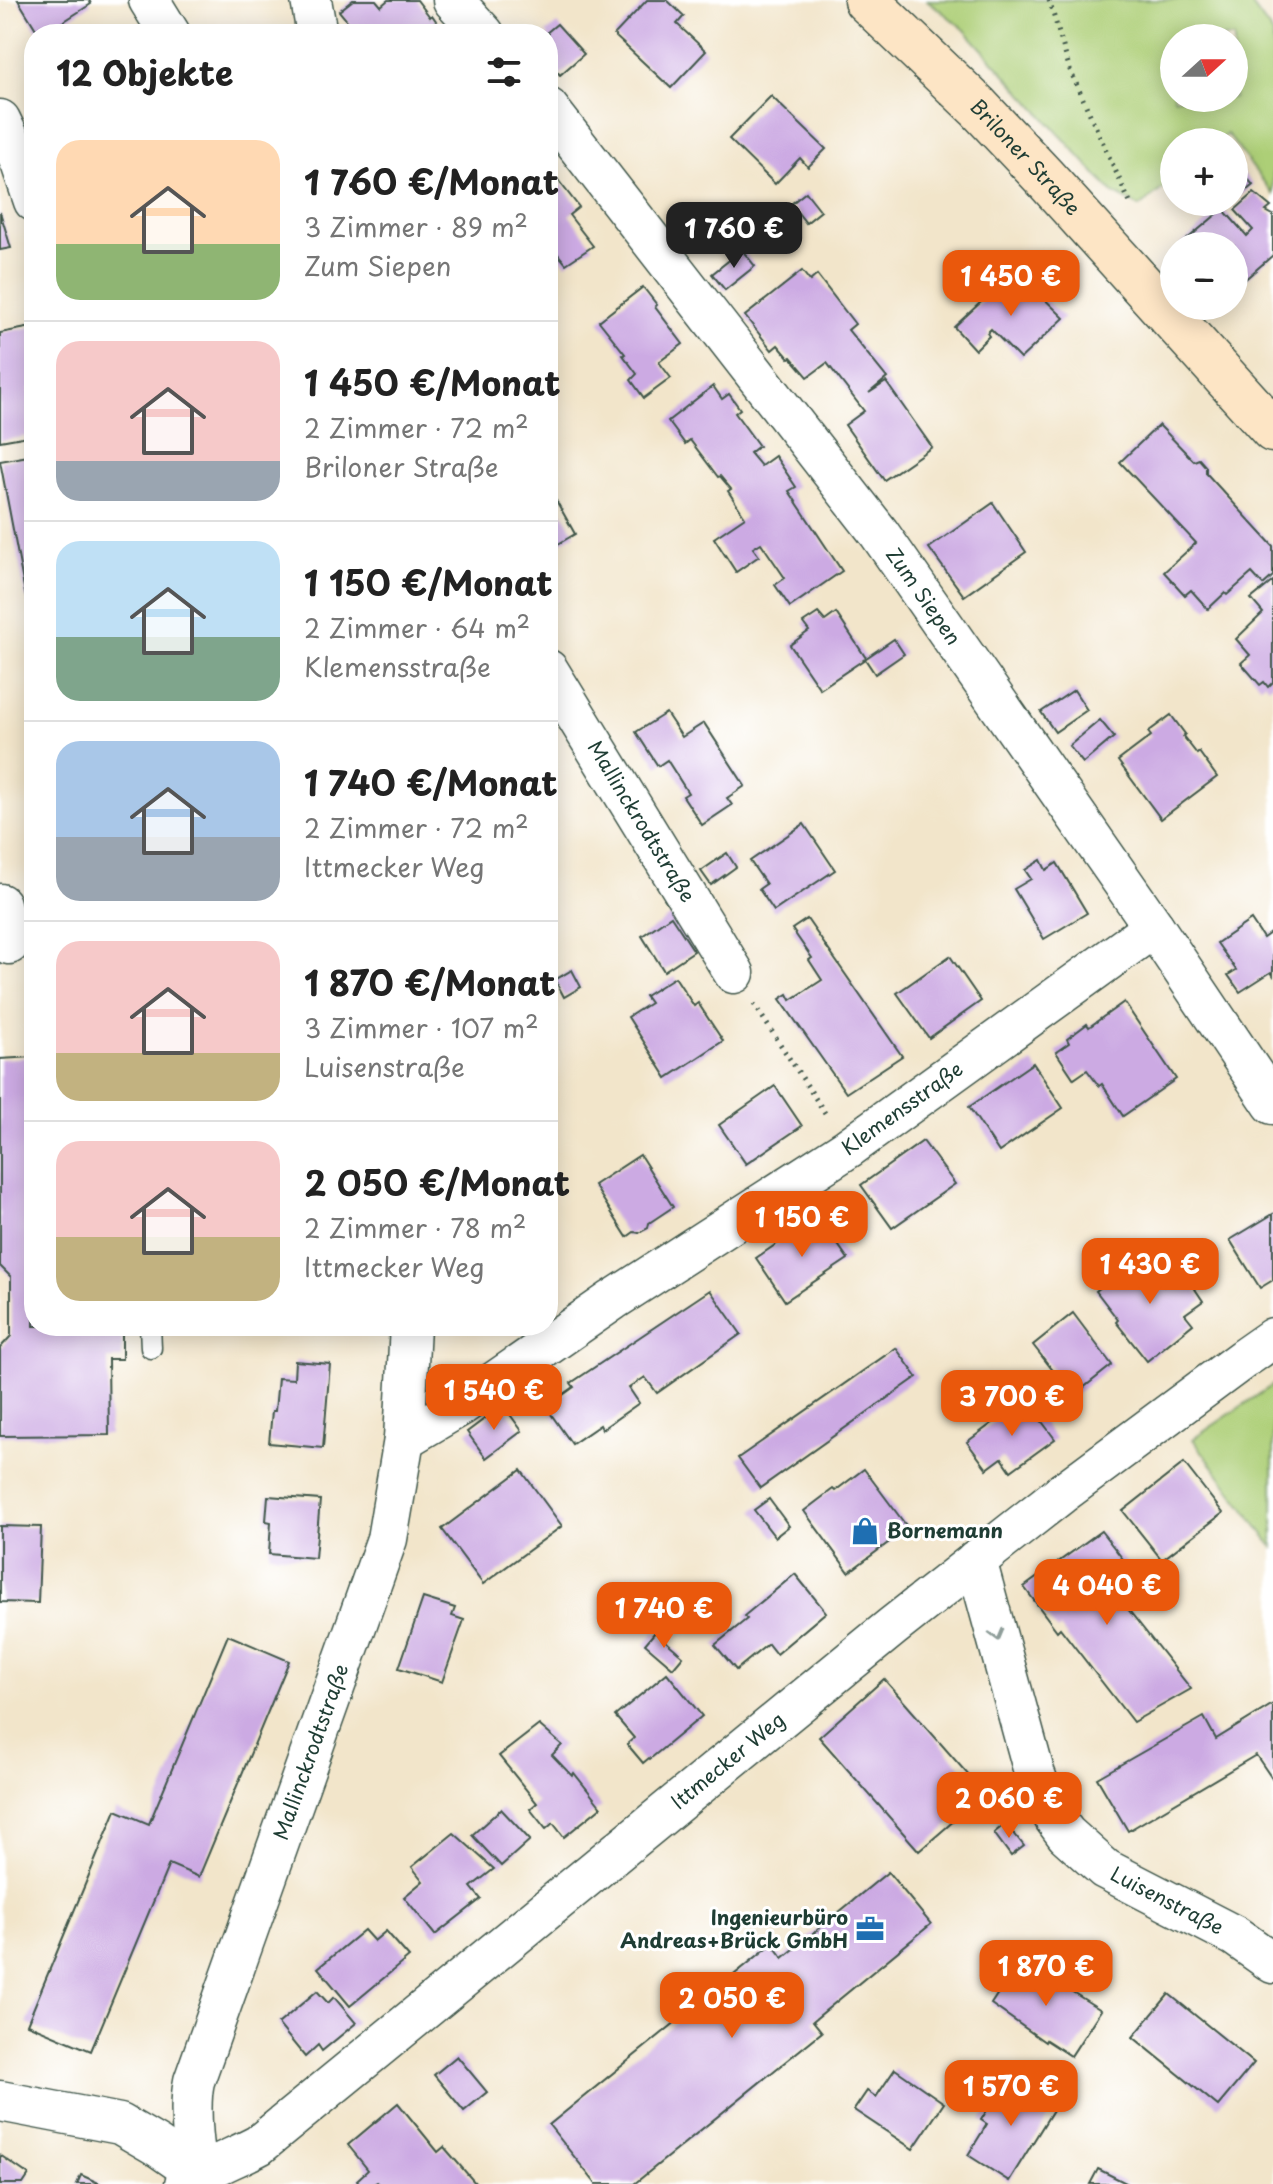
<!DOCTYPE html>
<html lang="de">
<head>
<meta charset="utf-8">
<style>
	:root { --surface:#fff; --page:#f2f2f2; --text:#222; --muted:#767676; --line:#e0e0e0; --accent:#ea580c }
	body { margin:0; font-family:"Playpen Sans",sans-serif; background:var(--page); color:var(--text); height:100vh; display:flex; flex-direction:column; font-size:30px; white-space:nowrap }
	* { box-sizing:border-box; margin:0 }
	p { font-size:26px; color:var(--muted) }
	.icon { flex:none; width:44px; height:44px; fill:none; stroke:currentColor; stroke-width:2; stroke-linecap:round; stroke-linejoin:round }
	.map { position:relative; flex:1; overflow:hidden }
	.drawer { position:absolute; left:24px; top:24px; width:534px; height:1312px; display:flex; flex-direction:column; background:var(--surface); border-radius:32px; box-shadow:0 4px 20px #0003 }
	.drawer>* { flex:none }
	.needle { width:52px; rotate:69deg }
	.tools { position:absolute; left:1160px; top:24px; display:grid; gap:16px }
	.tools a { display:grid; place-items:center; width:88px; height:88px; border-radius:50%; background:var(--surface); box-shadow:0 4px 20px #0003; font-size:40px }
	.price { position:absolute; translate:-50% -68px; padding:0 18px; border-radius:16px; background:var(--accent); color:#fff; font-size:26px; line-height:52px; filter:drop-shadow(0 2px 4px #0008) }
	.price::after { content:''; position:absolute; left:50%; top:48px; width:24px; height:18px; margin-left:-12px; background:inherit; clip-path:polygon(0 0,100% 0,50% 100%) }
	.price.on { background:#222; color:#fff }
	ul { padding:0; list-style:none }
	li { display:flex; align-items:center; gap:24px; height:200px; padding:0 32px }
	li+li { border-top:2px solid var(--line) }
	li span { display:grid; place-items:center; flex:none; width:224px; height:160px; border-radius:24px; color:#555 }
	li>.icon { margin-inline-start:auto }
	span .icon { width:96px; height:96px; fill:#fffc; stroke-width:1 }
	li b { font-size:34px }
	h2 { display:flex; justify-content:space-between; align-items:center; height:96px; padding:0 32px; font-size:34px }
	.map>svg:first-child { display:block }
	.green { fill:#adcf77; stroke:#668656; stroke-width:2; fill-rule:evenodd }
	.building { fill:#ccaae3 }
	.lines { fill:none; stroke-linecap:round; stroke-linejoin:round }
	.service-casing { stroke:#3f564a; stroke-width:23 }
	.minor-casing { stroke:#3f564a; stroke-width:43 }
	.secondary-casing { stroke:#3f564a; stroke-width:47 }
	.path { stroke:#3f564a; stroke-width:5; stroke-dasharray:2 6; stroke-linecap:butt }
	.service { stroke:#fff; stroke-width:20 }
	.minor { stroke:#fff; stroke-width:40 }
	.secondary { stroke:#fde5c5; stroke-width:44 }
	.oneway { stroke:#8f9e9a }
	.labels { text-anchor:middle; stroke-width:6; stroke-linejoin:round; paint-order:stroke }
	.street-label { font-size:20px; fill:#1f3d34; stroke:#fff }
	.poi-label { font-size:20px; font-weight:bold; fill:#1f3d34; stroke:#fff; text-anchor:start }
</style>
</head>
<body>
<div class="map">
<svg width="1273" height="2184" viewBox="0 0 1273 2184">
	<rect width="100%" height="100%" fill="#fff"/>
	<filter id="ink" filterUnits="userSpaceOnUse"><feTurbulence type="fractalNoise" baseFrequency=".0125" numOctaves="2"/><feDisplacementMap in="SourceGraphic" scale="16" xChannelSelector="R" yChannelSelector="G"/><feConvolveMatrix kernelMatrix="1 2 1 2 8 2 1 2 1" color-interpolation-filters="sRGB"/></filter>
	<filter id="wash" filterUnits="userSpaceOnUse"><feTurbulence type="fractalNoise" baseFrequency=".006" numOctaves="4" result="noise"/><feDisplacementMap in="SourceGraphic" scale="32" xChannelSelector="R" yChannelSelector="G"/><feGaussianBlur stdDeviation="1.8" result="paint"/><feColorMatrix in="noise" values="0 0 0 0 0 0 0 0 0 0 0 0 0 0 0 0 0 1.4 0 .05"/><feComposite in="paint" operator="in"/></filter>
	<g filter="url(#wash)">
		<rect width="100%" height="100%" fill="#f2e5ca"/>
		<g class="green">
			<path d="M 927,0 L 1248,0 L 1273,34 L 1273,194 L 1227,134 L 1217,142 L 1174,142 L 1174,179 L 1140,207 L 1113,193 L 964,29 ZM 1174,38 L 1234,38 L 1234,98 L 1174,98 Z"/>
			<path d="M 1273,1385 L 1273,1547 L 1193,1439 Z"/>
		</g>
		<g id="blocks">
			<g class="building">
				<path d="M 18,0 L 89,0 L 91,4 L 44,34 L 39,34 Z"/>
				<path d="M 353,0 L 376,0 L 381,6 L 388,0 L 417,0 L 430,17 L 432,15 L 445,34 L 361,34 L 355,27 L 353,28 L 339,11 Z"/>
				<path d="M 647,0 L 667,0 L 684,16 L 677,24 L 706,51 L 671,88 L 614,35 Z"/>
				<path d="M 557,24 L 584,54 L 560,75 L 548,61 L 548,34 L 545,34 Z"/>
				<path d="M 771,96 L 826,149 L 808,167 L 800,158 L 775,184 L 729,139 Z"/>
				<path d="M 548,167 L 579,207 L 569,215 L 593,246 L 566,264 L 548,242 Z"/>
				<path d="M 1240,169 L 1253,185 L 1234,201 L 1234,174 Z"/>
				<path d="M 806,192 L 821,211 L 806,223 L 791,204 Z"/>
				<path d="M 1254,193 L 1271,207 L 1266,211 L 1273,215 L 1273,255 L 1234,289 L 1234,246 L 1179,246 L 1223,209 L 1247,236 L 1253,230 L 1235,210 Z"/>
				<path d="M 0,212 L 11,248 L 0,250 Z"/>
				<path d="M 742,250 L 755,266 L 725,290 L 712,274 Z"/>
				<path d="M 802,271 L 810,281 L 817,275 L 855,324 L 848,330 L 887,378 L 869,393 L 886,382 L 932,447 L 884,480 L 845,425 L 864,411 L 827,363 L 808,377 L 791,357 L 789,358 L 778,345 L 772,350 L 745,316 Z"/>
				<path d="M 1007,278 L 1015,287 L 1024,279 L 1064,318 L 1020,359 L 991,329 L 987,333 L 989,336 L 975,350 L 954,327 Z"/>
				<path d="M 643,287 L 657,305 L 655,307 L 683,344 L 659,362 L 671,378 L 644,398 L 631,380 L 637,374 L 623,355 L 625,354 L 599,321 Z"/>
				<path d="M 32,327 L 34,387 L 29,388 L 34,416 L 34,435 L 0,441 L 0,333 Z"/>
				<path d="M 713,386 L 722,399 L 729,394 L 740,409 L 735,413 L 759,446 L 750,453 L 761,466 L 775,456 L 796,487 L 789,491 L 842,571 L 790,607 L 775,585 L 785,578 L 761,543 L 753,548 L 759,556 L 736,572 L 714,538 L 745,517 L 728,491 L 731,489 L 720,476 L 718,477 L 690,440 L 685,444 L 668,421 Z"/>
				<path d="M 1159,425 L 1194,461 L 1199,459 L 1206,467 L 1206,473 L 1273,546 L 1273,576 L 1263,585 L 1252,573 L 1227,595 L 1225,593 L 1208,609 L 1191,590 L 1185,595 L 1164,572 L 1196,543 L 1120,462 Z"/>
				<path d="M 34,455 L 34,596 L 26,598 L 0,461 Z"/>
				<path d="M 548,486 L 575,534 L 548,550 Z"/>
				<path d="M 993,503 L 1026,552 L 964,596 L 929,548 Z"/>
				<path d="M 1273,581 L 1273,682 L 1268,687 L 1264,682 L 1260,685 L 1241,663 L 1250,655 L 1236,639 L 1263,613 L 1251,599 Z"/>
				<path d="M 818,613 L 825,621 L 836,613 L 866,658 L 894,639 L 904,654 L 875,674 L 865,659 L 820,689 L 790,645 L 809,631 L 803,623 Z"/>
				<path d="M 1074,690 L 1087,710 L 1055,732 L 1041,712 Z"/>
				<path d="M 666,713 L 682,737 L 704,723 L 745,786 L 727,798 L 732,805 L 702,825 L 683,796 L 688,793 L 667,760 L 658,766 L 636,732 Z"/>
				<path d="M 1171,715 L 1185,734 L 1183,736 L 1197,754 L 1199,752 L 1217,777 L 1161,819 L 1118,761 L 1151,736 L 1148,732 Z"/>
				<path d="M 1100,720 L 1114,737 L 1083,763 L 1069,746 Z"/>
				<path d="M 804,824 L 835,870 L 774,911 L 759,889 L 766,884 L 750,861 Z"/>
				<path d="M 727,853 L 736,867 L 711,885 L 701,871 Z"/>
				<path d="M 1041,860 L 1046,870 L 1057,863 L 1087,913 L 1044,939 L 1014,889 L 1031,879 L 1025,870 Z"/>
				<path d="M 671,916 L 694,951 L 664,971 L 642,936 Z"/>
				<path d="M 807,919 L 902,1056 L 846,1093 L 780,999 L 788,994 L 791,1000 L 822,980 L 809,960 L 812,958 L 792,929 Z"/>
				<path d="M 1251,920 L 1263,938 L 1273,931 L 1273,975 L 1271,972 L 1240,992 L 1228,975 L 1236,970 L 1217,943 Z"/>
				<path d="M 950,956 L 981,1001 L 929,1038 L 897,993 Z"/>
				<path d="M 572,970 L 581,987 L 564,997 L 555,980 Z"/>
				<path d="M 675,977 L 694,1006 L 698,1003 L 723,1041 L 667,1078 L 628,1017 L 650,1003 L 645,996 Z"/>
				<path d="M 552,996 L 554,1011 L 548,1012 L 548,997 Z"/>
				<path d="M 1124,1002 L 1176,1079 L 1123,1116 L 1102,1084 L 1099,1086 L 1087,1070 L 1074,1079 L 1056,1052 L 1069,1043 L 1067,1039 L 1087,1024 L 1089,1027 Z"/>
				<path d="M 34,1057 L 34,1326 L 122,1326 L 122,1359 L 108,1359 L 109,1435 L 0,1436 L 0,1348 L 11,1336 L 11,1277 L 0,1266 L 0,1059 Z"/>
				<path d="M 1033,1063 L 1063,1108 L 999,1152 L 969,1107 Z"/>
				<path d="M 775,1086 L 802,1126 L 746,1164 L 719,1125 Z"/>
				<path d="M 923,1141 L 955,1184 L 892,1228 L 861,1185 Z"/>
				<path d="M 640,1155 L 673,1207 L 649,1223 L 648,1228 L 639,1233 L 634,1232 L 627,1237 L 594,1185 Z"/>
				<path d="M 1273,1214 L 1273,1280 L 1260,1288 L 1230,1240 Z"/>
				<path d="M 818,1216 L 848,1259 L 785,1301 L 756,1258 Z"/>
				<path d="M 1140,1256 L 1164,1286 L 1183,1271 L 1203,1301 L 1185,1314 L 1193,1324 L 1147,1361 L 1116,1322 L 1118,1320 L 1096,1291 Z"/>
				<path d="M 710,1290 L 741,1334 L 657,1393 L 645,1377 L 629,1388 L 639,1403 L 602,1429 L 600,1425 L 572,1444 L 546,1407 L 574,1387 L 571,1383 Z"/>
				<path d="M 1073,1313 L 1112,1365 L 1073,1396 L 1033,1345 Z"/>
				<path d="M 896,1348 L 917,1377 L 760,1488 L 738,1458 Z"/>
				<path d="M 295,1361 L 330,1364 L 323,1448 L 269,1443 L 272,1411 L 275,1411 L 278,1378 L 294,1379 Z"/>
				<path d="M 1025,1399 L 1055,1439 L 1011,1471 L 1002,1458 L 987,1469 L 967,1442 Z"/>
				<path d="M 503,1405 L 522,1431 L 486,1458 L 467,1432 Z"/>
				<path d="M 1184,1463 L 1223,1513 L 1162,1560 L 1123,1511 Z"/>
				<path d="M 864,1469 L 908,1528 L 849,1572 L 804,1511 L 833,1489 L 835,1491 Z"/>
				<path d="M 521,1470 L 562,1526 L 483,1584 L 442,1529 Z"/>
				<path d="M 268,1496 L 320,1500 L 315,1558 L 269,1554 L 271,1522 L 266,1521 Z"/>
				<path d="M 769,1499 L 789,1526 L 775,1537 L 754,1510 Z"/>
				<path d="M 0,1526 L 41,1527 L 38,1603 L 0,1602 Z"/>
				<path d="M 1101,1531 L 1133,1572 L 1112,1589 L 1191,1689 L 1133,1722 L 1060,1628 L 1057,1631 L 1024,1587 Z"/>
				<path d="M 795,1574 L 826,1612 L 776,1654 L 768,1644 L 736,1670 L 715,1645 L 747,1619 L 744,1616 Z"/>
				<path d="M 423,1598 L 455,1608 L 452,1616 L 464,1620 L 442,1682 L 399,1668 Z"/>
				<path d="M 655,1632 L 683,1656 L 673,1668 L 645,1644 Z"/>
				<path d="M 228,1635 L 289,1661 L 199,1877 L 169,1864 L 91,2051 L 27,2024 L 116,1810 L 149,1824 Z"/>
				<path d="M 667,1673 L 702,1716 L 650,1759 L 649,1758 L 643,1763 L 627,1744 L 634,1738 L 615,1716 Z"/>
				<path d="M 884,1679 L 985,1794 L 919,1851 L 819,1737 Z"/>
				<path d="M 1273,1704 L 1273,1780 L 1256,1755 L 1128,1831 L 1097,1778 L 1204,1717 L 1216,1739 Z"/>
				<path d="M 539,1725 L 562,1745 L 552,1755 L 572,1776 L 574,1773 L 601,1807 L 564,1837 L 553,1823 L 546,1829 L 530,1809 L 537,1803 L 499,1756 Z"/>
				<path d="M 501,1809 L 530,1840 L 501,1866 L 472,1835 Z"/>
				<path d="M 1006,1823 L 1024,1846 L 1011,1856 L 994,1833 Z"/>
				<path d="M 454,1833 L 494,1869 L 471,1887 L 481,1899 L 435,1935 L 404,1897 L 423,1881 L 412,1867 Z"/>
				<path d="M 888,1872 L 931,1924 L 813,2021 L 822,2032 L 634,2184 L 596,2184 L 549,2125 L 772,1944 L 783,1958 Z"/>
				<path d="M 364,1930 L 374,1941 L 386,1931 L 409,1957 L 350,2006 L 318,1968 Z"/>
				<path d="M 1020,1959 L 1101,2010 L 1071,2056 L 1046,2040 L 1045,2042 L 991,2004 Z"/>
				<path d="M 317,1991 L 328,2003 L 334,1997 L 356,2023 L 322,2051 L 318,2045 L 305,2057 L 278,2024 Z"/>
				<path d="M 1169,1994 L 1254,2063 L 1218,2106 L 1133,2037 Z"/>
				<path d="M 457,2056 L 487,2092 L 464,2111 L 434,2075 Z"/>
				<path d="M 895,2069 L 944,2103 L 913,2149 L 854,2110 L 867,2091 L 876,2097 Z"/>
				<path d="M 1008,2076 L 1056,2105 L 1009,2181 L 968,2155 L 987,2124 L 981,2120 Z"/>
				<path d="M 398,2103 L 438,2152 L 444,2147 L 476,2184 L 379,2184 L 377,2182 L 374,2184 L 360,2184 L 357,2180 L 368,2170 L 348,2145 Z"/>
				<path d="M 0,2155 L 29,2175 L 23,2184 L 0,2184 Z"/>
				<path d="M 1098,2169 L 1128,2184 L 1090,2184 Z"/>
				<path d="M 81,2175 L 101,2184 L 77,2184 Z"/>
			</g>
		</g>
	</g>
	<g filter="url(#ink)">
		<use href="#blocks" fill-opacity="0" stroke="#3f564a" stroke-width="2"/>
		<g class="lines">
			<defs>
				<path id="service" d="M 150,1326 L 151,1348"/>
				<g id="minor">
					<path d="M 149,0 L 170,34"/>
					<path d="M 311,0 L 317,34"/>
					<path d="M 453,0 L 484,34"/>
					<path id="s1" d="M 548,108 L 879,533 L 1154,927 L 1273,1104"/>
					<path d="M 0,120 L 21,163 L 34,201"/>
					<path id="s2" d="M 548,670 L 734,973"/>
					<path d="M 0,904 L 9,944"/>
					<path id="s3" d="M 404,1439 L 460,1406 L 613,1300 L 848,1148 L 1154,927"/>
					<path id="s4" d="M 976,1560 L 1034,1772 L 1043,1796 L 1055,1819 L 1066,1834 L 1105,1869 L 1235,1936 L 1273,1963"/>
					<path d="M 0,2101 L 120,2124 L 156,2145 L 198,2174"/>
					<path id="s5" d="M 185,2184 C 205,2168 235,2158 259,2145 L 892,1627 L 1061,1494 L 1243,1359 L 1273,1338"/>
					<path id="s6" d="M 204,2184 C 192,2163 189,2104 194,2081 L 387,1539 L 404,1439 L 410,1326"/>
				</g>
				<g id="secondary">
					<path id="s7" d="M 866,0 L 978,107 L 1044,177 L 1273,430"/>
				</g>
			</defs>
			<use href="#service" class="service-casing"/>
			<use href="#minor" class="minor-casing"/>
			<use href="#secondary" class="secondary-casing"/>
			<g class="path">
				<path d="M 1049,0 L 1070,70 L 1131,205"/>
				<path d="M 754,1004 L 825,1113"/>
			</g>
			<use href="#service" class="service"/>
			<use href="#minor" class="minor"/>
			<use href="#secondary" class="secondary"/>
		</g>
		<defs><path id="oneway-chevron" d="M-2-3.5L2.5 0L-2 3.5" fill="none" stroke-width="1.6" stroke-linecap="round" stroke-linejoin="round" transform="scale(2)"/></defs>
		<use class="oneway" href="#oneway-chevron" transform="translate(997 1635) rotate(75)"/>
	</g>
	<defs>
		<symbol id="shop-bare" viewBox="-9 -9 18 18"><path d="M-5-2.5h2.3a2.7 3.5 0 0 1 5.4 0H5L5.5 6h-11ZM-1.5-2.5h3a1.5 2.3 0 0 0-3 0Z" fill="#1f6fb2" stroke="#fff" stroke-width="2.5" paint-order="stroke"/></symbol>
		<symbol id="office-bare" viewBox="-9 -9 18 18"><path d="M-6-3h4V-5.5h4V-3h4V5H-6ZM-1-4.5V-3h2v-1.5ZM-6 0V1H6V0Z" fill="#1f6fb2" stroke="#fff" stroke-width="2.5" paint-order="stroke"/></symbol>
	</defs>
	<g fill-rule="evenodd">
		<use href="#shop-bare" x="845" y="1511" width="40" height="40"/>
		<use href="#office-bare" x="850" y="1909" width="40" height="40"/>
	</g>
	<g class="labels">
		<g class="street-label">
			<text dy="7" stroke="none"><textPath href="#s7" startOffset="224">Briloner Straße</textPath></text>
			<text dy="7" stroke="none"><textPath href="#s1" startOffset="616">Zum Siepen</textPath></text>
			<text dy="7" stroke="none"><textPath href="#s2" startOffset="178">Mallinckrodtstraße</textPath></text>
			<text dy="7" stroke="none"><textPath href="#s3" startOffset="598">Klemensstraße</textPath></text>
			<text dy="7" stroke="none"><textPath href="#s6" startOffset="454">Mallinckrodtstraße</textPath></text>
			<text dy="7" stroke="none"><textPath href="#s5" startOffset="690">Ittmecker Weg</textPath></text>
			<text dy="7" stroke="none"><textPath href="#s4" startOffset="412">Luisenstraße</textPath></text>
		</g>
		<g class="poi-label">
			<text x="887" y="1538">Bornemann</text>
			<text x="848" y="1925" text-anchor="end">Ingenieurbüro<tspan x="848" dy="23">Andreas+Brück GmbH</tspan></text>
		</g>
	</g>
</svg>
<div class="tools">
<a><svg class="needle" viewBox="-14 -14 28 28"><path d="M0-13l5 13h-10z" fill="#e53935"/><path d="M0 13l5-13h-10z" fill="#767676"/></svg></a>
<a>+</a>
<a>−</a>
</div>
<b class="price on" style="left:734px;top:270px">1 760 €</b>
<b class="price" style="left:1011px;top:318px">1 450 €</b>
<b class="price" style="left:802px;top:1259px">1 150 €</b>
<b class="price" style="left:1150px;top:1306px">1 430 €</b>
<b class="price" style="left:494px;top:1432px">1 540 €</b>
<b class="price" style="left:1012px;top:1438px">3 700 €</b>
<b class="price" style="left:1107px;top:1627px">4 040 €</b>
<b class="price" style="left:664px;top:1650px">1 740 €</b>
<b class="price" style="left:1009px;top:1840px">2 060 €</b>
<b class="price" style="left:1046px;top:2008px">1 870 €</b>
<b class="price" style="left:732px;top:2040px">2 050 €</b>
<b class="price" style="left:1011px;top:2128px">1 570 €</b>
<section class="drawer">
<h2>12 Objekte<svg class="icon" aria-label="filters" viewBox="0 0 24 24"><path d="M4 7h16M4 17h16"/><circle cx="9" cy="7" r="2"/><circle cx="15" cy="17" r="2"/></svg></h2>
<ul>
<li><span style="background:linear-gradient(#ffd9b3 65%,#8fb573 0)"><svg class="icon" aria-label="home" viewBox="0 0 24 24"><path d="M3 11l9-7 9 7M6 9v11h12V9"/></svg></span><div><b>1 760 €/Monat</b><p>3 Zimmer · 89 m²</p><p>Zum Siepen</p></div></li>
<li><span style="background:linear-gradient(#f6c9c9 75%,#9aa5b1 0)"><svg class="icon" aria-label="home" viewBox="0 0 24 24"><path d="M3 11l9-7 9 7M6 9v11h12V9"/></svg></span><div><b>1 450 €/Monat</b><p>2 Zimmer · 72 m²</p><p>Briloner Straße</p></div></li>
<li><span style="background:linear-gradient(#bfe0f5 60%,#7fa58c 0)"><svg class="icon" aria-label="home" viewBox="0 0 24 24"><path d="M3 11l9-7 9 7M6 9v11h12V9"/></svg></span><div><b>1 150 €/Monat</b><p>2 Zimmer · 64 m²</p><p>Klemensstraße</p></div></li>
<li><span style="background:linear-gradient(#a9c7e8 60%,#9aa5b1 0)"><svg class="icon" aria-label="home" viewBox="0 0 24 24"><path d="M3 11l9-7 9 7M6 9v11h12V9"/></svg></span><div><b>1 740 €/Monat</b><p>2 Zimmer · 72 m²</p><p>Ittmecker Weg</p></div></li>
<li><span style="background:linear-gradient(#f6c9c9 70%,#c2b280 0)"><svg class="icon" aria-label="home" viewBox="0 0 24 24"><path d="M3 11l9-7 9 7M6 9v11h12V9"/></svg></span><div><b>1 870 €/Monat</b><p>3 Zimmer · 107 m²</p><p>Luisenstraße</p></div></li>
<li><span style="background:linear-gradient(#f6c9c9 60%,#c2b280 0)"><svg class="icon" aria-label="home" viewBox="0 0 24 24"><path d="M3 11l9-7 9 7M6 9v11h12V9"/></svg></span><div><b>2 050 €/Monat</b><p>2 Zimmer · 78 m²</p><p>Ittmecker Weg</p></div></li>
</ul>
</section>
</div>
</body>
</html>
